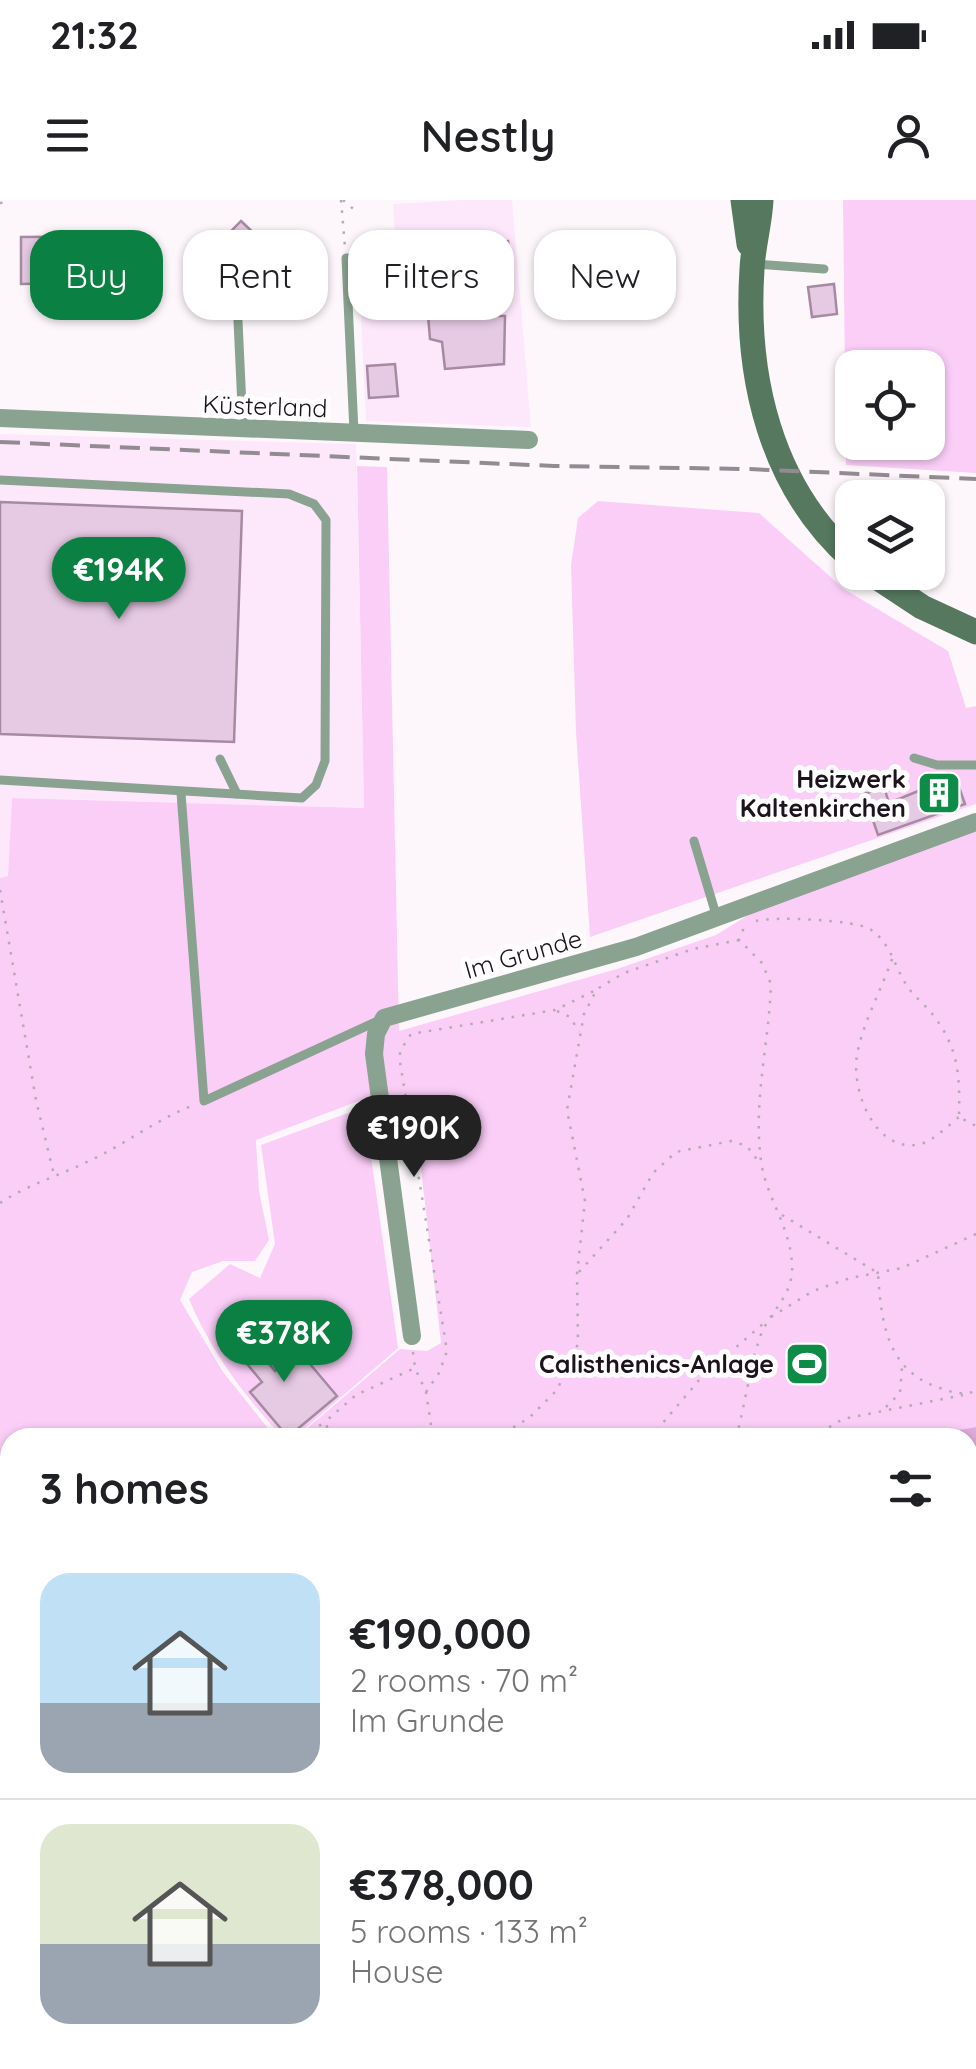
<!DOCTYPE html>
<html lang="en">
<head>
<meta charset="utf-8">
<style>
	:root { --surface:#fff; --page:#f6f6f6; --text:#202124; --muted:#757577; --line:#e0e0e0; --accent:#0b8043 }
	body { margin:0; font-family:Quicksand,sans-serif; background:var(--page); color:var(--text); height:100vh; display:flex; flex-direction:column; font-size:38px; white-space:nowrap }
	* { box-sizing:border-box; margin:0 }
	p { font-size:32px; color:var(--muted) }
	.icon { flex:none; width:55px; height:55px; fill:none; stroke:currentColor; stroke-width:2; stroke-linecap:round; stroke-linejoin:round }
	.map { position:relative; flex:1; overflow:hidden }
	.details { position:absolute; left:0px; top:1228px; width:978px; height:642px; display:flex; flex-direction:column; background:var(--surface); border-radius:30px 30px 0 0; box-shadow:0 2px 8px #0004 }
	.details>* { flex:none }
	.hud { position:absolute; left:30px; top:30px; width:918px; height:90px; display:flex; gap:20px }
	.tools { position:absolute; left:835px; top:150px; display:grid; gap:20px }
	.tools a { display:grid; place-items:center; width:110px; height:110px; border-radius:20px; background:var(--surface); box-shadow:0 2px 8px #0004; font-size:50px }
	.price { position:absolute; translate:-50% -85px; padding:0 22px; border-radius:35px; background:var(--accent); color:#fff; font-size:32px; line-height:65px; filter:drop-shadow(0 2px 5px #0008) }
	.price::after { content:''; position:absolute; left:50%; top:60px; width:30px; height:22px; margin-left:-15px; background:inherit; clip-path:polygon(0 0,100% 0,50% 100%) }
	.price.selected { background:#222; color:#fff }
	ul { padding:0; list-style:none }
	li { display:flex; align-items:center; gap:30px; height:250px; padding:0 40px }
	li+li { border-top:2px solid var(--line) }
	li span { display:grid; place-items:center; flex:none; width:280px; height:200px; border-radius:30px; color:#555 }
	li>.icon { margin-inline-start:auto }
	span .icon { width:120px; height:120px; fill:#fffc; stroke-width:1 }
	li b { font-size:42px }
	h2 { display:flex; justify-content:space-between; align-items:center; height:120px; padding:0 40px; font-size:42px }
	.tag { padding:0 35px; border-radius:30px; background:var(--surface); box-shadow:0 2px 8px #0004; font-size:35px; line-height:90px }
	.tag.selected { background:var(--accent); color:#fff }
	.status { display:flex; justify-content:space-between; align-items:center; height:70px; padding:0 50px; background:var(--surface); direction:ltr }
	.status svg { height:28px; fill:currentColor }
	header { display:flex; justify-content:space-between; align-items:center; height:130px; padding:0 40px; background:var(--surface); font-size:45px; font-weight:600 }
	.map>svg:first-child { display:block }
	.built { fill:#fde8fb }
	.green { fill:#fbcef7; fill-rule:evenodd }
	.water { fill:#ddabd9 }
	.building { fill:#e6c9e3; stroke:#a58aa2; stroke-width:2.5 }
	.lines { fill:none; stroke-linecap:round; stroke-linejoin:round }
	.path { stroke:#b3abb2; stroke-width:2.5; stroke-dasharray:2.5 8; stroke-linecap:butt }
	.lane { stroke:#8aa290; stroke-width:9 }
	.street { stroke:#8aa290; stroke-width:18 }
	.secondary { stroke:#55785e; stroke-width:25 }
	.rail { stroke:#938b92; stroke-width:4; stroke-dasharray:20 10; stroke-linecap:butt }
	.labels { text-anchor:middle; stroke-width:10; stroke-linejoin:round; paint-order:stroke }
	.street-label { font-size:25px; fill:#1d131c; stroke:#fff }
	.poi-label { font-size:25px; font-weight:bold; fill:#1d131c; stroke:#fff; text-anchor:end }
</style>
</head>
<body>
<div class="status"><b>21:32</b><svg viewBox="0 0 49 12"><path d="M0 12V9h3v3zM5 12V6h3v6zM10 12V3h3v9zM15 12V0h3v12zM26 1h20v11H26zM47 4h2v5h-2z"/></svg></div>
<header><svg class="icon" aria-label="menu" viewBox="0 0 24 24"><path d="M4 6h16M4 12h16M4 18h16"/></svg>Nestly<svg class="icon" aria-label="person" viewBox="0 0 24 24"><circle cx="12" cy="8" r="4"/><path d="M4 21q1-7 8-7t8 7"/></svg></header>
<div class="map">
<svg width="976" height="1869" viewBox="0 0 976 1869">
	<rect width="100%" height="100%" fill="#fdf7fc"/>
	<g class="built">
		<path d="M 462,0 L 512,0 L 531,227 L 366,221 L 359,78 L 397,75 L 393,4 Z"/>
		<path d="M 0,234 L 356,244 L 364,608 L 13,598 L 8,676 L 0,678 Z"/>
	</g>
	<g class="green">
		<path d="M 843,0 L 976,0 L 976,273 L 846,265 ZM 852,168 L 928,168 L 928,242 L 852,242 Z"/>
		<path d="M 357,266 L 387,267 L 399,831 L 617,769 L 716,735 L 755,711 L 976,631 L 976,1227 L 921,1238 L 874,1234 L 868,1238 L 297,1237 L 400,1149 L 427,1151 L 441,1143 L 417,934 L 399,936 L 393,895 L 369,897 L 256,940 L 259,991 L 269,1040 L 255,1061 L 223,1061 L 192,1072 L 180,1100 L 223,1172 L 275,1237 L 10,1238 L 10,1860 L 263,1860 L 264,1869 L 0,1869 L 0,678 L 8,676 L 12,598 L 364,608 Z"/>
		<path d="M 598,301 L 759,313 L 844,389 L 948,451 L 966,508 L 976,506 L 976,604 L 590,737 L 576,532 L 571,365 L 578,318 Z"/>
		<path d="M 364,907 L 398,1148 L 295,1237 L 282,1237 C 244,1195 211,1152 189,1099 L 230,1064 L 260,1078 L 275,1044 L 261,945 Z"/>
	</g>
	<path class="water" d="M 976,1227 L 976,1869 L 264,1869 L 263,1860 L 968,1860 L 968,1238 L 921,1237 Z"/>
	<g class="building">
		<path d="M 241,21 L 284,62 L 240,109 L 196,67 Z"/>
		<path d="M 137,36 L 137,82 L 21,84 L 21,37 Z"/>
		<path d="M 508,41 L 511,80 L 505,80 L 506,90 L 498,91 L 500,116 L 505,116 L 504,164 L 445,169 L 442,142 L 430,139 L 428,115 L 440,114 L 438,86 L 484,82 L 482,43 Z"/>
		<path d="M 834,84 L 837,114 L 812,117 L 808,87 Z"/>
		<path d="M 395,164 L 398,196 L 369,198 L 367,166 Z"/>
		<path d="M 0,302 L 242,311 L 234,542 L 0,534 Z"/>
		<path d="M 955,576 L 965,604 L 878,635 L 864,594 L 884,587 L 889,603 Z"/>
		<path d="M 237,1125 L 275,1171 L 299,1151 L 337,1196 L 288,1237 L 250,1192 L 262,1182 L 224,1136 Z"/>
	</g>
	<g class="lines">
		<g class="path">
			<path d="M 341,0 L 345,47"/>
			<path d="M 343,0 L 358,13"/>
			<path d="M 0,3 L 8,2"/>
			<path d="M 0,690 L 36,900 L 54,975"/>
			<path d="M 756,721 C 773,716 855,720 870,729 C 891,743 894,766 907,786 C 914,797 926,805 933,815 C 959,848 960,877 959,917 L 976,926"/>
			<path d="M 892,759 C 881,791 863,822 857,855 C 851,890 875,955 921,944 C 934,940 949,925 959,917"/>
			<path d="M 557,811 L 570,817 L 579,832"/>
			<path d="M 0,1003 C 29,984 61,975 91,960 C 127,943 157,919 194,905"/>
			<path d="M 782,1015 L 878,1073 C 881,1120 886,1169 937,1187 C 951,1192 962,1196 976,1191"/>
			<path d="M 579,1072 L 627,1019 L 653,973 L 676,952 L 731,941 L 747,946 L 761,965"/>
			<path d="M 771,1117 L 813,1091 L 850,1078 L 902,1068 L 976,1034"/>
			<path d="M 413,1152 L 415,1168 L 426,1192 L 433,1238"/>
			<path d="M 426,1192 L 439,1173 L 447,1151 L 400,862 L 400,851 L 411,834 L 555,810 L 596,790"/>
			<path d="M 886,1207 L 900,1193 L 902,1167"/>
			<path d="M 302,1238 L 326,1221"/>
			<path d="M 329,1238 L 326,1221 L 356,1195 L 415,1168"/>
			<path d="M 495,1238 L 529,1218 L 557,1190 L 578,1144 L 577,1074 L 585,1001 L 567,910 L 584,814 L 597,789 L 624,773 L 693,749 L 739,740"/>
			<path d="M 650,1238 L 700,1179 L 765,1122"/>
			<path d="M 736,1238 C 745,1205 749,1172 759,1140 C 767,1114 790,1100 792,1072 C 794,1031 766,999 761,961 C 753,900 769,844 771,784 L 762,763 L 739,740 L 745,725"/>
			<path d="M 811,1238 L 843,1219 L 963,1195"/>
			<path d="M 0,1511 L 10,1509"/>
			<path d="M 157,1869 L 157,1860"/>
		</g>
		<g class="lane">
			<path d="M 755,64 L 824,69"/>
			<path d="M 238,121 L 243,228"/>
			<path d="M 354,232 L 346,58 L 383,58"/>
			<path d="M 0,280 L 289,294 L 314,304 L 326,320 L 325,561 L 316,585 L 302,598 L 0,580"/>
			<path d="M 914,558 L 937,565 L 976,565"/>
			<path d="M 220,559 L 237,594"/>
			<path d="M 181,593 L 204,901 L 382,819"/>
			<path d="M 694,641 L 717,718"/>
		</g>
		<g class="street">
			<path d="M 0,218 L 529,240"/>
			<path d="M 412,1136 L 374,854 L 376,834 L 384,818 L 636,747 L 976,622"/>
		</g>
		<g class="secondary">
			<path d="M 743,0 L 749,44"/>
			<path d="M 761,0 C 760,23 753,46 752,69 C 745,176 770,286 852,359"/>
			<path d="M 869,372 L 922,407 L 976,432"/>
		</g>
		<path class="rail" d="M 0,242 L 554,266 L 747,269 L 976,279"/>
	</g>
	<defs>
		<symbol id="building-square" viewBox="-11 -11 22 22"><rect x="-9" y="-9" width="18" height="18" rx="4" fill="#0d8c48" stroke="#fff"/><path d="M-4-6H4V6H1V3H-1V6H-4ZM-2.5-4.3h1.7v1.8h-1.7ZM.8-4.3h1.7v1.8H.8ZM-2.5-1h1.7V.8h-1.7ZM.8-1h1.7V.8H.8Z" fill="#fff"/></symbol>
		<symbol id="stadium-square" viewBox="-11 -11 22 22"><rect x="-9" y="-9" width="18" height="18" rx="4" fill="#0d8c48" stroke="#fff"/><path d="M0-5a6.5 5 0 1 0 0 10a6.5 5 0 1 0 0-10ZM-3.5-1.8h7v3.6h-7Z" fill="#fff"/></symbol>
	</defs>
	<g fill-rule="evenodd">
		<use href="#building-square" x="914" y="568" width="50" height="50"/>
		<use href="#stadium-square" x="782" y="1139" width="50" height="50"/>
	</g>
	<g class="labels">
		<g class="street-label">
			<text transform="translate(265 206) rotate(2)" y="9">Küsterland</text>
			<text transform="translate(523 754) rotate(-16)" y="9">Im Grunde</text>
		</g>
		<g class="poi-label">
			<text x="906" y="588">Heizwerk<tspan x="906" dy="29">Kaltenkirchen</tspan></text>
			<text x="774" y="1173">Calisthenics-Anlage</text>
		</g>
	</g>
</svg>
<div class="tools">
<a><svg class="icon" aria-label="locate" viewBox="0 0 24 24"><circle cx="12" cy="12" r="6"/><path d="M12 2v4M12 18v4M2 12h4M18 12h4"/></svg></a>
<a><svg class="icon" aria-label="layers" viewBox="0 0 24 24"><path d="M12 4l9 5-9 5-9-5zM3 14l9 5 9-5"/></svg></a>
</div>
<b class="price" style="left:119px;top:422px">€194K</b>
<b class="price selected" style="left:414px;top:980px">€190K</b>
<b class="price" style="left:284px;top:1185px">€378K</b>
<div class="hud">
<a class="tag selected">Buy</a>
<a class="tag">Rent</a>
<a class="tag">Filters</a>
<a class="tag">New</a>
</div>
<section class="details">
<h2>3 homes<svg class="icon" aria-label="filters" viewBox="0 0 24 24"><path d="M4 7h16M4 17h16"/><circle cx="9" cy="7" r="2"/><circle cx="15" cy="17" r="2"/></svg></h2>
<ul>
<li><span style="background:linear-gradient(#bfe0f5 65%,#9aa5b1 0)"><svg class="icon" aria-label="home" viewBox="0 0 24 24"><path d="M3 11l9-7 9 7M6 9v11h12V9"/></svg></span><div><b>€190,000</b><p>2 rooms · 70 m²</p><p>Im Grunde</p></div></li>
<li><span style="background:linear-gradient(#dfe7d0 60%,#9aa5b1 0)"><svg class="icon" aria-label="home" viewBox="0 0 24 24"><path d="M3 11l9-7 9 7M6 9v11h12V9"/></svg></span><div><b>€378,000</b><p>5 rooms · 133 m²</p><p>House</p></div></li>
</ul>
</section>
</div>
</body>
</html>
